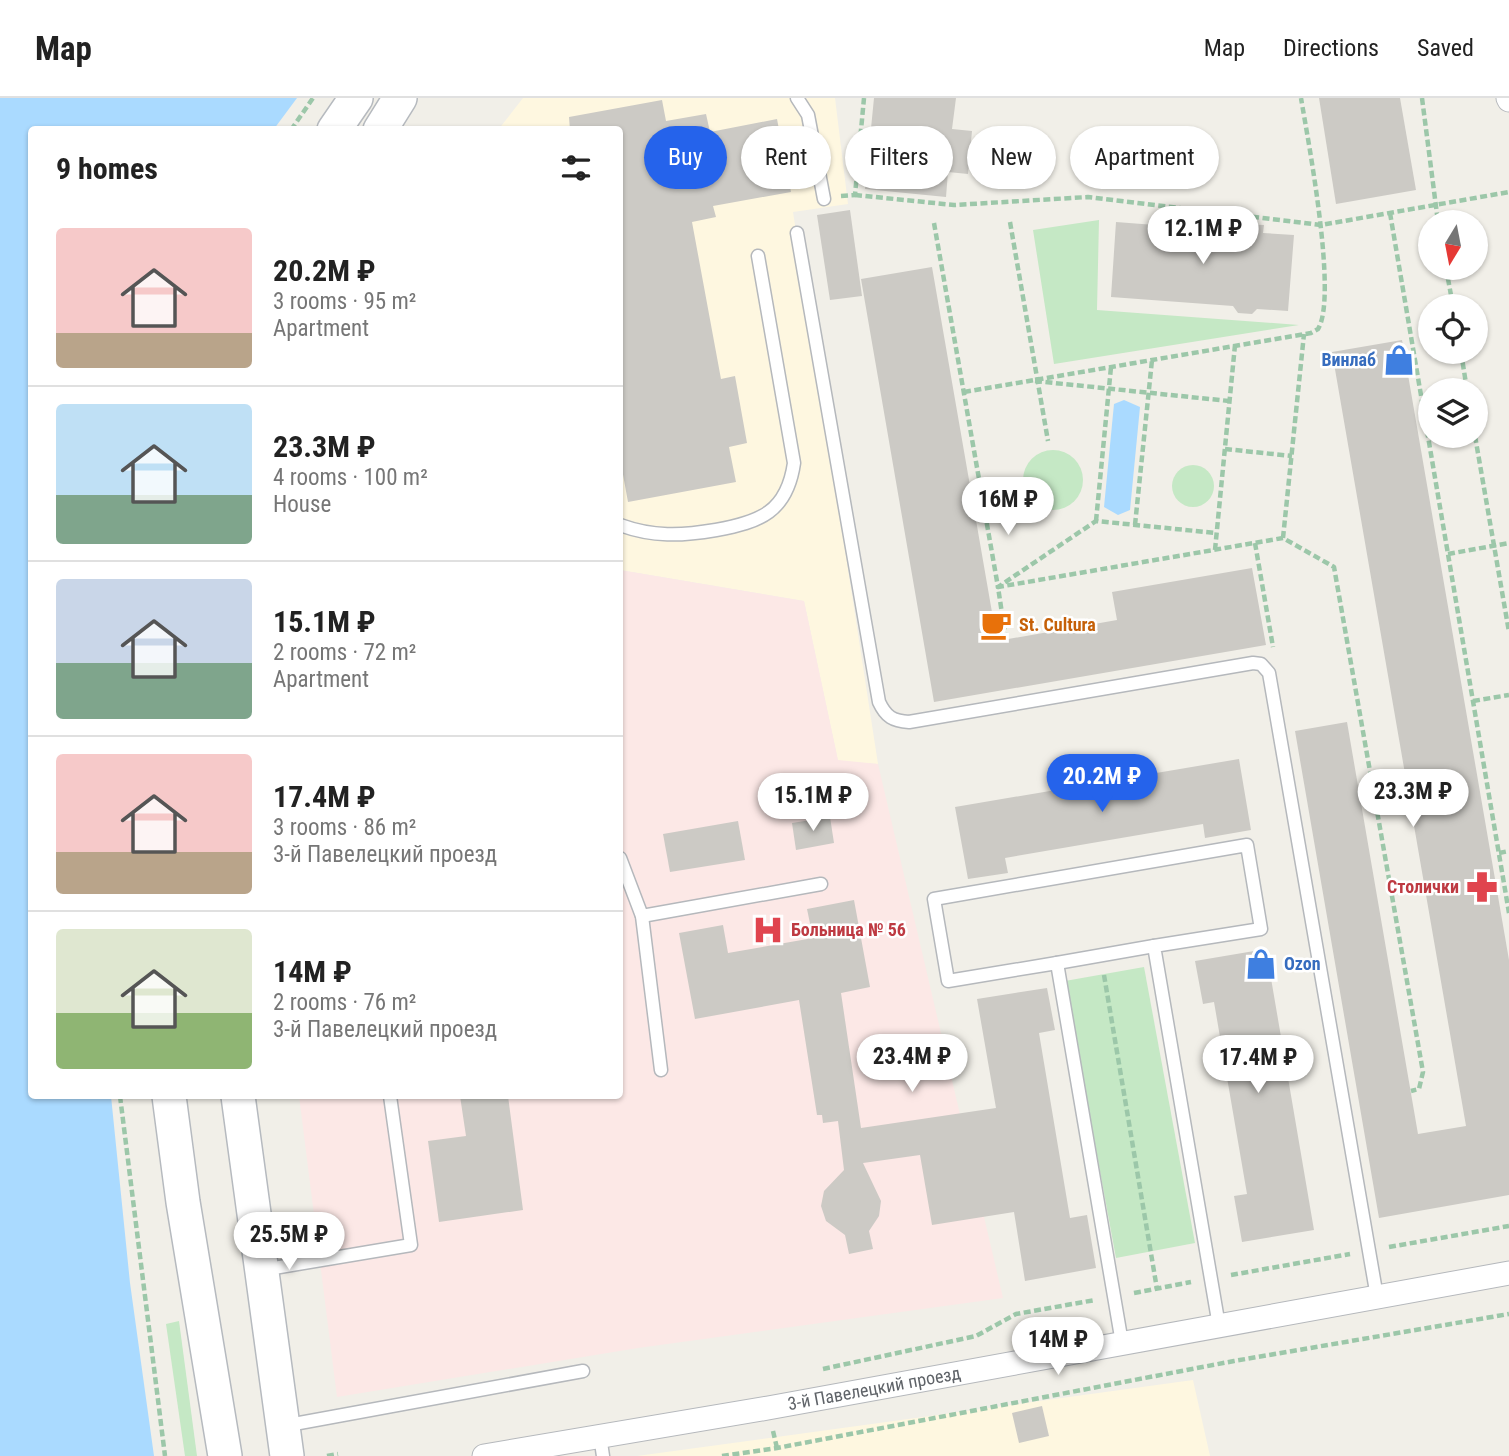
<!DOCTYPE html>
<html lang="en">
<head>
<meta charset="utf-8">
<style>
	:root { --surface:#fff; --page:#f6f6f6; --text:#222; --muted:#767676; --line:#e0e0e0; --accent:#2563eb }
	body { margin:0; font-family:"Roboto Condensed",sans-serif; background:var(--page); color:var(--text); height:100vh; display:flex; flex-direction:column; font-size:26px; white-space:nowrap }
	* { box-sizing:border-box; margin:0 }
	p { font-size:23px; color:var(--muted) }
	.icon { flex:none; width:38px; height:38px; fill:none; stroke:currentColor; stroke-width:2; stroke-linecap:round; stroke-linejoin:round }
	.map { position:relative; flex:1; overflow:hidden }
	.side { position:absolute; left:28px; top:28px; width:595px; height:973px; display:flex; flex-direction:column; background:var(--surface); border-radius:7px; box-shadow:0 2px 5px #0004 }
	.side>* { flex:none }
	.hud { position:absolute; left:644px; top:28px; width:665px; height:63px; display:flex; gap:14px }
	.needle { width:46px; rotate:190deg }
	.controls { position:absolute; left:1418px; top:112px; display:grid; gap:14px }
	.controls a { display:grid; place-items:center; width:70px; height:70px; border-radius:50%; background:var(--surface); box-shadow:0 2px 5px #0004; font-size:35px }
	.price { position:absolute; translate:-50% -60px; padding:0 16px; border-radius:24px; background:#fff; color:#222; font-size:23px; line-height:46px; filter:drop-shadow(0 2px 4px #0008) }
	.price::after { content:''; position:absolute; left:50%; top:42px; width:21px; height:16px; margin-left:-10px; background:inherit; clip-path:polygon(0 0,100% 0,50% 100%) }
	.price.on { background:var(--accent); color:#fff }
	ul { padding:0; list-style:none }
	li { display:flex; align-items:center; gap:21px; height:175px; padding:0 28px }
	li+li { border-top:2px solid var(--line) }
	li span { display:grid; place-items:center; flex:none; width:196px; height:140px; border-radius:7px; color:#555 }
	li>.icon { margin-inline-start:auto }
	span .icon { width:84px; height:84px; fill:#fffc; stroke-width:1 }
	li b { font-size:30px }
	h2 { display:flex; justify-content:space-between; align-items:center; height:84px; padding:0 28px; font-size:30px }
	.chip { padding:0 24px; border-radius:32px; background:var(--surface); box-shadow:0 2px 5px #0004; font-size:24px; line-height:63px }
	.chip.on { background:var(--accent); color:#fff }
	header { display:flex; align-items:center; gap:42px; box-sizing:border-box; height:98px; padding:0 35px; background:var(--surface); border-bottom:2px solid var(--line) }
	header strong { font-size:33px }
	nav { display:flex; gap:38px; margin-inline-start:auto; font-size:24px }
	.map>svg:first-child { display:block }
	.commercial { fill:#fef7e0 }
	.medical { fill:#fce8e6 }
	.green { fill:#c5e8c5 }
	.water { fill:#aadaff }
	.building { fill:#cccac5 }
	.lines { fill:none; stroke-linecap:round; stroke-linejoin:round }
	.lane-casing { stroke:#b5b8bc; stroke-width:15 }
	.street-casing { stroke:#b5b8bc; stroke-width:25 }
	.secondary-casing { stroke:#b6babf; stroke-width:36 }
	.path { stroke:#9cc7a9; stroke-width:4.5; stroke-dasharray:7 3.5; stroke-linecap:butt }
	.lane { stroke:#fff; stroke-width:12 }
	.street { stroke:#fff; stroke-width:23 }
	.secondary { stroke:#fff; stroke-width:33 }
	.labels { text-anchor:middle; stroke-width:5; stroke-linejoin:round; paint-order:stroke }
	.shop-label { font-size:18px; font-weight:bold; fill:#366cbe; stroke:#fff; text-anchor:end }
	.food-label { font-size:18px; font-weight:bold; fill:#c56008; stroke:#fff; text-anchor:start }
	.health-label { font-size:18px; font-weight:bold; fill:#be3a42; stroke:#fff; text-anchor:end }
	.street-label { font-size:18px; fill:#5f6368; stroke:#fff }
</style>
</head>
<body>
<header>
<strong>Map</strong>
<nav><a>Map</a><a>Directions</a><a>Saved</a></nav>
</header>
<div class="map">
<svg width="1509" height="1358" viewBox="0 0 1509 1358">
	<rect width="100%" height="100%" fill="#f1efe8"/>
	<g class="commercial">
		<path d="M 523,0 L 835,0 L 848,106 L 793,114 L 878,666 L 838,663 L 804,503 L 620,472 L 620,32 L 498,32 Z"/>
		<path d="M 1193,1282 L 1210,1358 L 637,1358 Z"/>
	</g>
	<path class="medical" d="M 620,472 L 804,503 L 838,662 L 878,666 L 1003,1200 L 638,1250 L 337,1299 L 299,998 L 620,998 Z"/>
	<g class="green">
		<path d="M 1099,122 L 1097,212 L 1299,227 L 1054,266 L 1033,132 Z"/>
		<circle cx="1053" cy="382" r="30"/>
		<circle cx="1193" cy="388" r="21"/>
		<path d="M 1144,869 L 1195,1145 L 1116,1160 L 1065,883 Z"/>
		<path d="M 179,1223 L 197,1358 L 185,1358 L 166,1226 Z"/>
	</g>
	<g class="water">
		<path d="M 0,0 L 297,0 L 274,31 L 32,32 L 32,998 L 111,998 L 130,1185 L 154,1358 L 0,1358 Z"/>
		<path d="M 1124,302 L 1140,309 L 1130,412 L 1118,417 L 1104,409 L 1114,306 Z"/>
	</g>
	<g class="building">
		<path d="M 874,0 L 956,0 L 952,31 L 972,33 L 968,76 L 948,74 L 946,99 L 865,91 Z"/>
		<path d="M 1319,0 L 1400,0 L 1416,92 L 1336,106 Z"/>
		<path d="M 662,2 L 666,23 L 706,16 L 710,34 L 777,21 L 791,94 L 713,108 L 716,119 L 692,124 L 721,281 L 735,278 L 747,345 L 729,349 L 736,384 L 628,404 L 620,360 L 620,32 L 570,32 L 569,19 Z"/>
		<path d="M 850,112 L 862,198 L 830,202 L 817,117 Z"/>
		<path d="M 1160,118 L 1174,119 L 1178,129 L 1240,134 L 1241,126 L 1264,127 L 1263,135 L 1294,137 L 1288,213 L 1257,211 L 1252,216 L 1238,215 L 1233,208 L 1111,199 L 1116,124 L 1155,127 Z"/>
		<path d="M 932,169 L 997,543 L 1117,522 L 1112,494 L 1252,470 L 1266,547 L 934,604 L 861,181 Z"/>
		<path d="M 1402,242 L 1509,862 L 1509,1097 L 1379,1120 L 1295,633 L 1347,624 L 1418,1036 L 1466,1028 L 1332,254 Z"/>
		<path d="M 1239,661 L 1251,732 L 1205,740 L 1203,726 L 1005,760 L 1008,775 L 968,781 L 955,709 Z"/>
		<path d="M 830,719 L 834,745 L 796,752 L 792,725 Z"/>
		<path d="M 738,723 L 745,762 L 670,774 L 663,736 Z"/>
		<path d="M 854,802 L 870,889 L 841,895 L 861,1030 L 996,1010 L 977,901 L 1047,890 L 1055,932 L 1039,935 L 1070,1120 L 1087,1117 L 1096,1170 L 1025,1183 L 1014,1114 L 932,1127 L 920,1057 L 863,1065 L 881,1103 L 879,1118 L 869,1133 L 873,1151 L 849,1156 L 845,1137 L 826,1123 L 821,1108 L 824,1093 L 844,1072 L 838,1023 L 823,1025 L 822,1017 L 817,1017 L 799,902 L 695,921 L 679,835 L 723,827 L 728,855 L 813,840 L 807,811 Z"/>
		<path d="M 1266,851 L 1314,1132 L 1242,1144 L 1234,1098 L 1247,1096 L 1214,904 L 1203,906 L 1195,863 Z"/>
		<path d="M 460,998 L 508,998 L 523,1112 L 439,1124 L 428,1043 L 466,1038 Z"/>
		<path d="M 1042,1308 L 1049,1338 L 1019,1345 L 1012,1315 Z"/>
	</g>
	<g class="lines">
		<defs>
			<g id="lane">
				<path d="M 797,0 L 808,17 L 824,101"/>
				<path d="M 797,135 L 879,604 C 886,619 893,623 909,624 L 1253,565 L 1261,566 L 1269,575 L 1377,1199"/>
				<path d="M 620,427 C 653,439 681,438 716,432 C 760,424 787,414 794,365 L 758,158"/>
				<path d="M 620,760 L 642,818 L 661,972"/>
				<path d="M 642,818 L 821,786"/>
				<path d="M 1057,865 L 1154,848"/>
				<path d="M 262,1172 L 411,1147 L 390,998"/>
				<path d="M 1122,1245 L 1057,865 L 948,883 L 934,801 L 1247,747 L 1261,831 L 1154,848 L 1219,1228"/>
				<path d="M 283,1328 L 583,1273"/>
				<path d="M 600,1338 L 603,1358"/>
			</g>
			<g id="street">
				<path d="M 1508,0 L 1509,2"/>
				<path id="s1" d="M 484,1358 L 768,1310 L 1509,1175"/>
			</g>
			<g id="secondary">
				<path d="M 334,32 L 356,0"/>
				<path d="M 380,32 L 400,0"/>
				<path d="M 169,998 L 183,1104 L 225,1358"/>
				<path d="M 238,998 L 287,1358"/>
			</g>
		</defs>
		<use href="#lane" class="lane-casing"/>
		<use href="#street" class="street-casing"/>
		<use href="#secondary" class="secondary-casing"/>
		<g class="path">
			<path d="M 1422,0 L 1438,124"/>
			<path d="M 291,32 L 313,0"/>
			<path d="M 855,97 L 954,107 L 1088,99 L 1321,127 L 1509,94"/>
			<path d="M 841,98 L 855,97 L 864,0"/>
			<path d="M 1390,115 L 1509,815"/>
			<path d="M 1010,124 L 1048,343"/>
			<path d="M 934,125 L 998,489 L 1096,423 L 1216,435"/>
			<path d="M 1446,170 L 1453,208"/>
			<path d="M 1461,254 L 1467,292"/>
			<path d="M 1035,283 L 1229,303"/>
			<path d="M 964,294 L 1311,235 L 1318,231 C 1338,199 1308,42 1301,0"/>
			<path d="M 1475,338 L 1509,534"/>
			<path d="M 1225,351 L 1292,358"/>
			<path d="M 1096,423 L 1111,269"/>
			<path d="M 1135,427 L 1152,262"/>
			<path d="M 1283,440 L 1304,236"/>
			<path d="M 1255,445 L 1273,549"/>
			<path d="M 1215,452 L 1235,247"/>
			<path d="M 1448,456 L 1509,445"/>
			<path d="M 1006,542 L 998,489 L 1283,440 L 1334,469 L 1423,974 L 1419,991 L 1411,993"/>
			<path d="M 1473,603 L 1509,597"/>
			<path d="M 1499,755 L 1509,753"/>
			<path d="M 1104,877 L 1157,1191"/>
			<path d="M 120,998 L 165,1358"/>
			<path d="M 1389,1149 L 1509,1128"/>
			<path d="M 1231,1177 L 1350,1156"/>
			<path d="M 1134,1195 L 1191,1184"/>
			<path d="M 823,1271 L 976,1238 L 1016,1216 L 1095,1202"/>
			<path d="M 773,1333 L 777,1350"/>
			<path d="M 327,1358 L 338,1356"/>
			<path d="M 722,1358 L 777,1350 L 1234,1263 L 1509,1216"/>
		</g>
		<use href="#lane" class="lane"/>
		<use href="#street" class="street"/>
		<use href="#secondary" class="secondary"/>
	</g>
	<defs>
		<symbol id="shop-bare" viewBox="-9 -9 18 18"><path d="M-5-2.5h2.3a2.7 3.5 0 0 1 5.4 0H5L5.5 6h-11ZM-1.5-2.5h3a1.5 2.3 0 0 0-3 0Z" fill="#3f7fe0" stroke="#fff" stroke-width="2.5" paint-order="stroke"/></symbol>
		<symbol id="cafe-bare" viewBox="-9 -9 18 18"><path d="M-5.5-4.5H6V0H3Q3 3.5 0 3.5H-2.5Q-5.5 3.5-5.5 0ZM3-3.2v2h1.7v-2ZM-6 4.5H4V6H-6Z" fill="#e8710a" stroke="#fff" stroke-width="2.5" paint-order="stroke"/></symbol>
		<symbol id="pharmacy-bare" viewBox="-9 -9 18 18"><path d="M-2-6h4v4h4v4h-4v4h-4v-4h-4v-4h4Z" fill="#e0444e" stroke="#fff" stroke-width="2.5" paint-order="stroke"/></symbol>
		<symbol id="hospital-bare" viewBox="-9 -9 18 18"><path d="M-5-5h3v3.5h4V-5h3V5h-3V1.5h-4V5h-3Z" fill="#e0444e" stroke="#fff" stroke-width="2.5" paint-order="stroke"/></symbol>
	</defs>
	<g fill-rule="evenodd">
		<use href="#shop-bare" x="1377" y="240" width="44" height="44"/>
		<use href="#cafe-bare" x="974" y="505" width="44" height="44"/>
		<use href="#pharmacy-bare" x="1460" y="767" width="44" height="44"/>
		<use href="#hospital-bare" x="746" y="810" width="44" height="44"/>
		<use href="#shop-bare" x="1239" y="844" width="44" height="44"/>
	</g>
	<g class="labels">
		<g class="shop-label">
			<text x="1376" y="268">Винлаб</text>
			<text x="1284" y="872" text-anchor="start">Ozon</text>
		</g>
		<g class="food-label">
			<text x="1019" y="533">St. Cultura</text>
		</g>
		<g class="health-label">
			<text x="1459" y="795">Столички</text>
			<text x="791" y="838" text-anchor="start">Больница № 56</text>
		</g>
		<g class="street-label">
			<text dy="6" stroke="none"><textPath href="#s1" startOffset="396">3-й Павелецкий проезд</textPath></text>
		</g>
	</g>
</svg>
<div class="controls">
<a><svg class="needle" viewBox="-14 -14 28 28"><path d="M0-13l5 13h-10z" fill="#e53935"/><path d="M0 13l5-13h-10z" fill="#767676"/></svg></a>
<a><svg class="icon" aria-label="locate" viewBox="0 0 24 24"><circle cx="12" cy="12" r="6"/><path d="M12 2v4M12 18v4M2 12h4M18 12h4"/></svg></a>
<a><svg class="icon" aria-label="layers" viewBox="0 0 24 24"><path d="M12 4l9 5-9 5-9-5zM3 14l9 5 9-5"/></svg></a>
</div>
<b class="price" style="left:1203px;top:168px">12.1M ₽</b>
<b class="price" style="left:1008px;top:439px">16M ₽</b>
<b class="price on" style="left:1102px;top:716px">20.2M ₽</b>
<b class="price" style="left:1413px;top:731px">23.3M ₽</b>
<b class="price" style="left:813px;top:735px">15.1M ₽</b>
<b class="price" style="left:912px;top:996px">23.4M ₽</b>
<b class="price" style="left:1258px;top:997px">17.4M ₽</b>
<b class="price" style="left:289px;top:1174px">25.5M ₽</b>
<b class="price" style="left:1058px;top:1279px">14M ₽</b>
<div class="hud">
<a class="chip on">Buy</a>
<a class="chip">Rent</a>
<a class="chip">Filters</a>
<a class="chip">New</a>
<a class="chip">Apartment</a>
</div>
<section class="side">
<h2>9 homes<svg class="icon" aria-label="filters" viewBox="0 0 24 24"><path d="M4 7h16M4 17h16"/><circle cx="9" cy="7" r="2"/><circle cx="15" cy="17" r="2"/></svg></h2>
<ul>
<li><span style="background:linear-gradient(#f6c9c9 75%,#b9a48a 0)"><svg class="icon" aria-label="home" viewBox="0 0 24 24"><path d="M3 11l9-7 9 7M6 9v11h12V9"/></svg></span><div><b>20.2M ₽</b><p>3 rooms · 95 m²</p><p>Apartment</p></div></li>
<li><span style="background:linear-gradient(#bfe0f5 65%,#7fa58c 0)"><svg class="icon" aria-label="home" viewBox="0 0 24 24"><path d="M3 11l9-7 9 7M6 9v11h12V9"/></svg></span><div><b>23.3M ₽</b><p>4 rooms · 100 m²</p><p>House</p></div></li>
<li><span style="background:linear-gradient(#c9d6e8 60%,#7fa58c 0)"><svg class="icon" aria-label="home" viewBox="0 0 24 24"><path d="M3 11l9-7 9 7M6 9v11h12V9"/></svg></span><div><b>15.1M ₽</b><p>2 rooms · 72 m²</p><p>Apartment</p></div></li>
<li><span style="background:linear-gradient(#f6c9c9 70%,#b9a48a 0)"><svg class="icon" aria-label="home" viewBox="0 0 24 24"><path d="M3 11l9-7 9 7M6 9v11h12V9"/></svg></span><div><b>17.4M ₽</b><p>3 rooms · 86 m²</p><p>3-й Павелецкий проезд</p></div></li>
<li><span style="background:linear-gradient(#dfe7d0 60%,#8fb573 0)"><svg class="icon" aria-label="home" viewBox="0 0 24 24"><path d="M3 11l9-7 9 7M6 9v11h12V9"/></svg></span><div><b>14M ₽</b><p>2 rooms · 76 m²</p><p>3-й Павелецкий проезд</p></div></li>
</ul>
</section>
</div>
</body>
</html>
